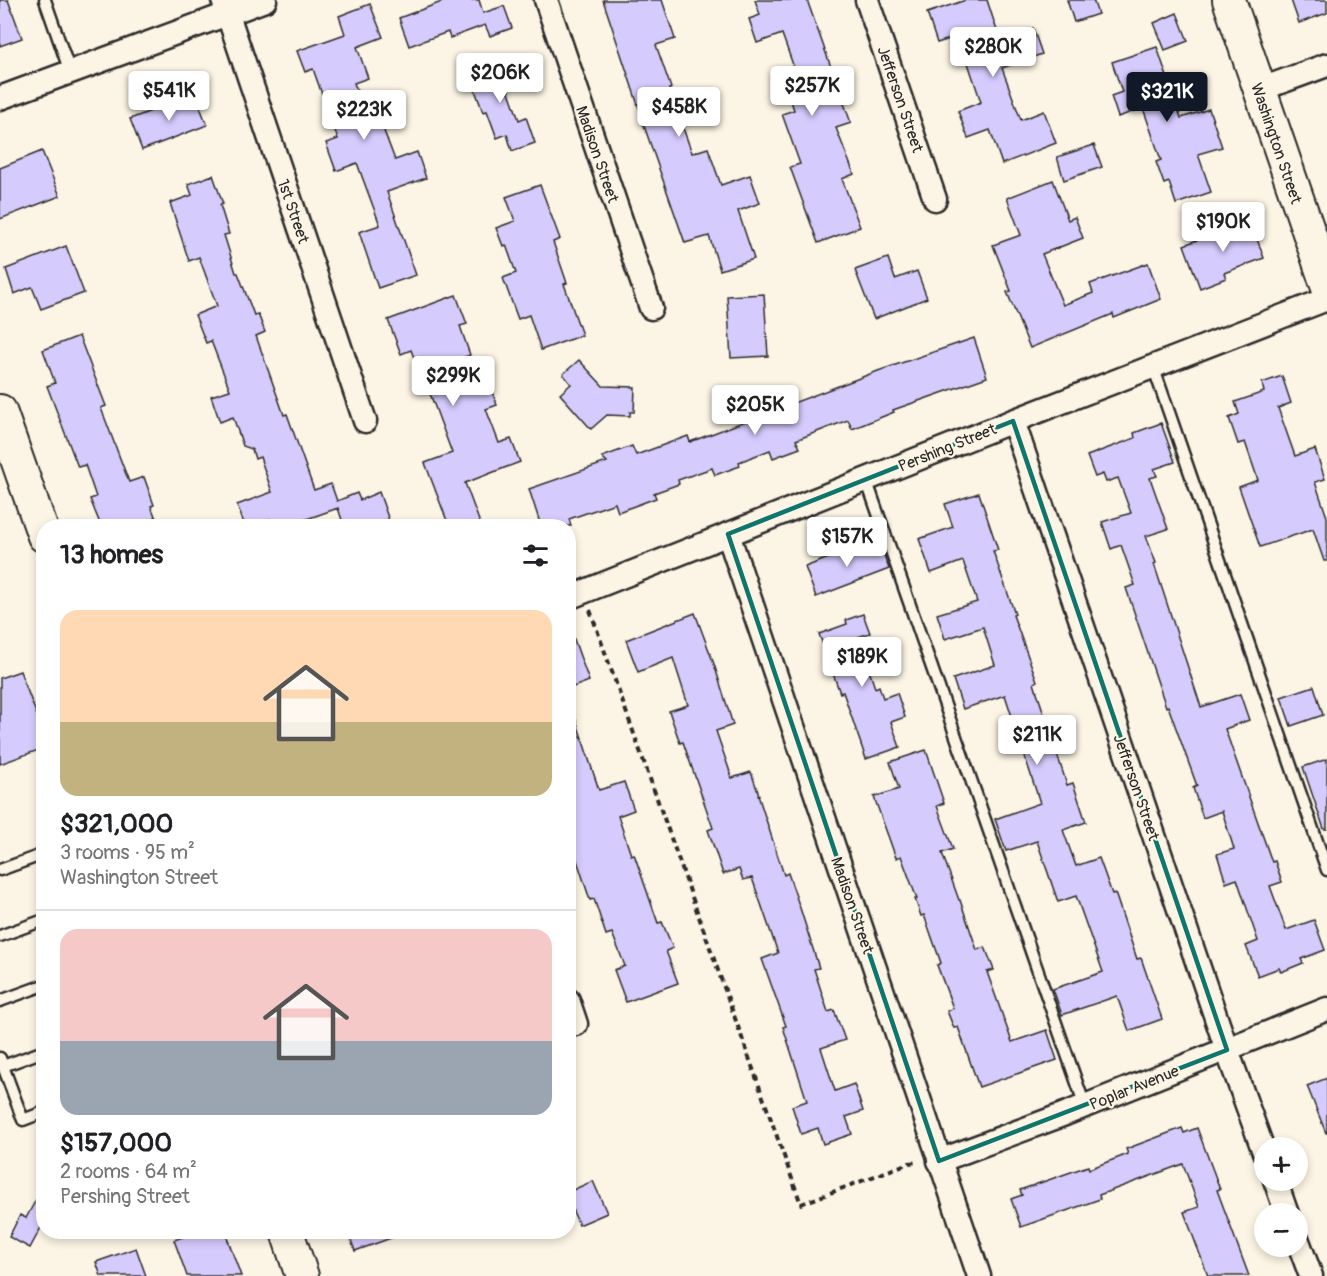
<!DOCTYPE html>
<html lang="en">
<head>
<meta charset="utf-8">
<style>
	:root { --surface:#fff; --page:#f2f2f2; --text:#202124; --muted:#757577; --line:#e0e0e0; --accent:#111827 }
	body { margin:0; font-family:Pangolin,sans-serif; background:var(--page); color:var(--text); height:100vh; display:flex; flex-direction:column; font-size:22px; white-space:nowrap }
	* { box-sizing:border-box; margin:0 }
	p { font-size:20px; color:var(--muted) }
	.icon { flex:none; width:33px; height:33px; fill:none; stroke:currentColor; stroke-width:2; stroke-linecap:round; stroke-linejoin:round }
	.map { position:relative; flex:1; overflow:hidden }
	.details { position:absolute; left:36px; top:519px; width:540px; height:720px; display:flex; flex-direction:column; background:var(--surface); border-radius:24px; box-shadow:0 3px 9px #0003 }
	.details>* { flex:none }
	.fabs { position:absolute; left:1254px; top:1137px; display:grid; gap:12px }
	.fabs a { display:grid; place-items:center; width:54px; height:54px; border-radius:50%; background:var(--surface); box-shadow:0 3px 9px #0003; font-size:30px }
	.price { position:absolute; translate:-50% -51px; padding:0 14px; border-radius:6px; background:#fff; color:#222; font-size:20px; line-height:39px; filter:drop-shadow(0 2px 3px #0008) }
	.price::after { content:''; position:absolute; left:50%; top:36px; width:18px; height:14px; margin-left:-9px; background:inherit; clip-path:polygon(0 0,100% 0,50% 100%) }
	.price.current { background:var(--accent); color:#fff }
	ul { padding:0; list-style:none }
	li { display:grid; align-content:center; gap:12px; height:318px; padding:0 24px }
	li+li { border-top:2px solid var(--line) }
	li span { display:grid; place-items:center; height:186px; border-radius:18px; color:#555 }
	li>.icon { margin-inline-start:auto }
	span .icon { width:108px; height:108px; fill:#fffc; stroke-width:1 }
	li b { font-size:26px }
	h2 { display:flex; justify-content:space-between; align-items:center; height:72px; padding:0 24px; font-size:26px }
	.map>svg:first-child { display:block }
	.building { fill:#d6cbfd; stroke:#2b2b2b; stroke-width:1.5 }
	.lines { fill:none; stroke-linecap:round; stroke-linejoin:round }
	.lane-casing { stroke:#2b2b2b; stroke-width:15 }
	.street-casing { stroke:#2b2b2b; stroke-width:27 }
	.secondary-casing { stroke:#2b2b2b; stroke-width:36 }
	.path { stroke:#2b2b2b; stroke-width:4; stroke-dasharray:6 4.5; stroke-linecap:butt }
	.lane { stroke:#fcf5e5; stroke-width:10 }
	.street { stroke:#fcf5e5; stroke-width:22 }
	.secondary { stroke:#fcf5e5; stroke-width:32 }
	.marked { fill:none; stroke:#0f766e; stroke-width:4.5; stroke-linejoin:round }
	.labels { text-anchor:middle; stroke-width:4.5; stroke-linejoin:round; paint-order:stroke }
	.street-label { font-size:16px; fill:#2b2b2b; stroke:#fcf5e5 }
</style>
</head>
<body>
<div class="map">
<svg width="1327" height="1276" viewBox="0 0 1327 1276">
	<rect width="100%" height="100%" fill="#fcf5e5"/>
	<filter id="ink" filterUnits="userSpaceOnUse"><feTurbulence type="fractalNoise" baseFrequency=".0167" numOctaves="2"/><feDisplacementMap in="SourceGraphic" scale="12" xChannelSelector="R" yChannelSelector="G"/><feConvolveMatrix kernelMatrix="1 2 1 2 8 2 1 2 1" color-interpolation-filters="sRGB"/></filter>
	<g filter="url(#ink)">
		<g class="building">
			<path d="M 0,0 L 8,0 L 22,38 L 0,46 Z"/>
			<path d="M 447,0 L 479,0 L 483,13 L 504,6 L 512,28 L 490,36 L 485,25 L 450,38 L 448,32 L 409,46 L 399,18 Z"/>
			<path d="M 603,0 L 662,0 L 675,39 L 656,45 L 671,88 L 669,89 L 692,153 L 708,148 L 721,185 L 750,175 L 760,203 L 738,211 L 754,259 L 720,270 L 709,236 L 685,243 L 642,120 L 643,120 Z"/>
			<path d="M 755,0 L 807,0 L 851,123 L 836,128 L 854,174 L 842,179 L 860,227 L 818,243 L 790,167 L 800,164 L 782,114 L 794,110 L 785,83 L 798,79 L 782,34 L 757,43 L 749,19 L 760,15 Z"/>
			<path d="M 966,0 L 987,0 L 1000,40 L 1033,28 L 1042,54 L 1002,68 L 1021,120 L 1044,111 L 1056,143 L 1002,164 L 990,130 L 968,138 L 958,111 L 981,102 L 959,36 L 937,43 L 927,13 Z"/>
			<path d="M 1067,0 L 1093,0 L 1098,14 L 1074,22 Z"/>
			<path d="M 1291,0 L 1327,0 L 1327,13 L 1299,23 Z"/>
			<path d="M 370,4 L 383,37 L 357,47 L 368,78 L 354,83 L 370,127 L 381,123 L 395,160 L 417,152 L 426,178 L 387,192 L 416,275 L 378,288 L 359,232 L 380,225 L 357,163 L 336,171 L 326,143 L 338,139 L 313,69 L 305,72 L 297,51 L 345,34 L 339,16 Z"/>
			<path d="M 1177,13 L 1188,41 L 1165,50 L 1154,23 Z"/>
			<path d="M 1157,47 L 1181,118 L 1209,109 L 1222,147 L 1198,154 L 1211,192 L 1176,204 L 1169,182 L 1164,184 L 1156,162 L 1161,160 L 1143,108 L 1118,117 L 1111,96 L 1122,92 L 1112,62 Z"/>
			<path d="M 497,58 L 519,120 L 526,117 L 535,143 L 512,151 L 507,134 L 497,138 L 487,111 L 483,112 L 467,68 Z"/>
			<path d="M 195,94 L 207,125 L 142,150 L 130,119 Z"/>
			<path d="M 1094,145 L 1102,167 L 1064,180 L 1057,157 Z"/>
			<path d="M 42,151 L 60,196 L 0,219 L 0,168 Z"/>
			<path d="M 213,175 L 223,204 L 220,205 L 229,234 L 224,235 L 236,273 L 238,273 L 254,315 L 258,314 L 265,332 L 256,336 L 284,415 L 287,414 L 314,490 L 331,484 L 337,501 L 357,493 L 360,500 L 379,492 L 391,526 L 344,526 L 338,508 L 287,526 L 273,526 L 270,519 L 250,526 L 245,526 L 237,505 L 272,492 L 260,457 L 255,459 L 252,449 L 243,446 L 233,417 L 220,422 L 211,396 L 230,390 L 211,341 L 206,343 L 195,315 L 217,306 L 199,257 L 189,261 L 170,203 L 192,195 L 188,184 Z"/>
			<path d="M 1053,180 L 1068,220 L 1075,217 L 1083,238 L 1042,254 L 1063,305 L 1093,293 L 1090,284 L 1148,263 L 1161,299 L 1114,318 L 1113,314 L 1030,348 L 1007,292 L 1011,291 L 993,245 L 1021,235 L 1007,198 Z"/>
			<path d="M 540,185 L 560,239 L 553,242 L 567,283 L 564,284 L 582,335 L 541,350 L 529,315 L 518,319 L 503,278 L 516,273 L 506,245 L 503,246 L 496,228 L 515,221 L 506,197 Z"/>
			<path d="M 1250,220 L 1264,258 L 1224,273 L 1226,278 L 1200,288 L 1184,245 Z"/>
			<path d="M 66,246 L 84,293 L 41,309 L 32,287 L 14,294 L 6,269 Z"/>
			<path d="M 888,258 L 895,279 L 917,271 L 927,298 L 874,319 L 855,270 Z"/>
			<path d="M 764,294 L 768,356 L 731,358 L 727,296 Z"/>
			<path d="M 456,295 L 467,324 L 460,326 L 470,355 L 455,361 L 467,393 L 489,384 L 497,405 L 486,409 L 499,443 L 511,439 L 520,462 L 465,483 L 481,526 L 449,526 L 425,463 L 452,453 L 425,380 L 423,381 L 411,350 L 401,354 L 388,320 Z"/>
			<path d="M 79,336 L 106,406 L 101,408 L 129,482 L 144,477 L 154,505 L 151,506 L 159,526 L 101,526 L 90,499 L 96,497 L 85,465 L 78,467 L 47,386 L 55,383 L 43,350 Z"/>
			<path d="M 974,338 L 987,377 L 893,410 L 894,412 L 852,429 L 848,420 L 796,440 L 800,448 L 773,458 L 770,450 L 739,462 L 740,466 L 715,475 L 712,468 L 678,480 L 679,484 L 654,493 L 656,498 L 618,512 L 615,503 L 569,519 L 571,526 L 541,526 L 529,489 L 607,462 L 602,457 L 632,446 L 636,455 L 688,436 L 690,442 L 878,371 Z"/>
			<path d="M 579,360 L 603,386 L 635,387 L 634,412 L 630,412 L 630,416 L 607,415 L 591,429 L 560,394 L 571,384 L 563,374 Z"/>
			<path d="M 1282,376 L 1291,403 L 1278,408 L 1295,456 L 1315,449 L 1325,479 L 1315,482 L 1327,517 L 1327,561 L 1324,561 L 1313,529 L 1260,547 L 1239,487 L 1258,480 L 1245,442 L 1238,444 L 1229,418 L 1239,414 L 1235,402 L 1264,392 L 1262,383 Z"/>
			<path d="M 1161,423 L 1175,462 L 1154,469 L 1157,476 L 1150,478 L 1168,529 L 1146,536 L 1156,563 L 1154,564 L 1201,707 L 1240,694 L 1249,720 L 1225,729 L 1272,862 L 1275,861 L 1282,882 L 1270,886 L 1286,930 L 1314,920 L 1325,950 L 1301,959 L 1303,963 L 1281,972 L 1279,968 L 1258,976 L 1246,946 L 1258,941 L 1237,879 L 1226,883 L 1217,854 L 1234,849 L 1222,811 L 1203,818 L 1193,788 L 1197,786 L 1168,706 L 1166,707 L 1126,588 L 1135,585 L 1121,545 L 1111,549 L 1102,522 L 1131,513 L 1118,478 L 1106,482 L 1103,474 L 1095,477 L 1087,456 L 1135,438 L 1134,433 Z"/>
			<path d="M 979,493 L 998,550 L 993,551 L 1015,614 L 1013,615 L 1037,681 L 1034,683 L 1055,748 L 1067,785 L 1073,783 L 1086,822 L 1063,830 L 1076,866 L 1099,858 L 1112,894 L 1115,893 L 1137,959 L 1141,958 L 1162,1019 L 1129,1031 L 1117,996 L 1062,1015 L 1053,989 L 1103,972 L 1076,896 L 1058,902 L 1037,841 L 1006,851 L 995,819 L 1040,803 L 1005,695 L 963,709 L 953,679 L 995,665 L 983,627 L 945,639 L 937,614 L 977,602 L 963,561 L 931,573 L 919,539 L 953,527 L 945,504 Z"/>
			<path d="M 878,539 L 889,569 L 816,597 L 805,567 Z"/>
			<path d="M 695,613 L 714,664 L 733,725 L 716,731 L 732,778 L 751,772 L 759,795 L 758,795 L 784,875 L 788,873 L 801,911 L 819,968 L 814,969 L 828,1012 L 834,1010 L 845,1040 L 821,1048 L 835,1091 L 854,1084 L 863,1111 L 846,1117 L 852,1134 L 823,1144 L 818,1128 L 801,1134 L 792,1106 L 807,1101 L 783,1027 L 786,1026 L 762,959 L 778,953 L 752,878 L 743,880 L 739,869 L 723,874 L 708,830 L 713,828 L 683,742 L 680,743 L 669,711 L 688,705 L 673,658 L 638,672 L 626,640 Z"/>
			<path d="M 863,614 L 870,633 L 858,637 L 875,688 L 879,686 L 883,698 L 897,693 L 905,717 L 891,722 L 900,747 L 866,759 L 843,692 L 840,693 L 819,634 L 847,624 L 846,620 Z"/>
			<path d="M 568,631 L 571,631 L 589,681 L 568,689 Z"/>
			<path d="M 20,671 L 44,734 L 44,748 L 0,764 L 0,678 Z"/>
			<path d="M 1314,686 L 1323,715 L 1291,726 L 1281,697 Z"/>
			<path d="M 572,708 L 599,790 L 624,782 L 634,810 L 618,816 L 631,855 L 634,854 L 658,923 L 662,922 L 673,948 L 666,951 L 678,983 L 626,1002 L 614,970 L 625,966 L 612,933 L 606,935 L 594,899 L 590,900 L 568,833 L 568,709 Z"/>
			<path d="M 926,750 L 944,803 L 937,806 L 953,849 L 942,853 L 959,900 L 960,900 L 977,950 L 985,947 L 994,970 L 987,972 L 1012,1042 L 1047,1030 L 1057,1060 L 979,1087 L 958,1027 L 954,1028 L 947,1011 L 953,1008 L 937,965 L 941,963 L 924,915 L 921,916 L 915,899 L 917,899 L 901,856 L 896,858 L 874,797 L 899,789 L 890,762 Z"/>
			<path d="M 1327,759 L 1327,829 L 1324,829 L 1303,767 Z"/>
			<path d="M 1327,1078 L 1327,1133 L 1326,1133 L 1307,1086 Z"/>
			<path d="M 1182,1128 L 1184,1133 L 1197,1128 L 1220,1189 L 1217,1190 L 1249,1276 L 1208,1276 L 1184,1212 L 1199,1207 L 1183,1164 L 1099,1195 L 1100,1199 L 1021,1227 L 1011,1199 L 1022,1195 L 1020,1190 L 1088,1166 L 1089,1169 L 1128,1154 L 1126,1149 Z"/>
			<path d="M 593,1181 L 607,1213 L 579,1225 L 568,1200 L 568,1192 Z"/>
			<path d="M 44,1185 L 44,1222 L 30,1248 L 9,1237 L 20,1215 L 26,1218 Z"/>
			<path d="M 197,1232 L 225,1232 L 241,1276 L 187,1276 L 174,1240 Z"/>
			<path d="M 348,1232 L 401,1232 L 402,1234 L 355,1251 Z"/>
			<path d="M 136,1248 L 146,1276 L 101,1276 L 96,1262 Z"/>
		</g>
		<g class="lines">
			<defs>
				<g id="lane">
					<path d="M 45,0 L 70,72"/>
					<path d="M 1153,366 L 1327,870"/>
					<path d="M 866,479 L 1085,1106"/>
					<path d="M 0,870 L 44,854"/>
					<path d="M 0,936 L 44,920"/>
					<path d="M 0,1001 L 44,985"/>
					<path d="M 0,1058 L 23,1120 L 44,1112"/>
					<path d="M 3,1066 L 44,1051"/>
				</g>
				<g id="street">
					<path d="M 223,0 L 365,421"/>
					<path d="M 546,0 L 651,308"/>
					<path d="M 867,0 L 935,199"/>
					<path d="M 1259,90 L 1327,65"/>
					<path d="M 0,98 L 265,0"/>
					<path d="M 1013,421 L 1227,1050 L 1264,1152"/>
					<path d="M 728,534 L 979,1276"/>
					<path d="M 568,598 L 1013,421 L 1327,299"/>
					<path d="M 568,1000 L 576,1024"/>
					<path d="M 939,1161 L 1065,1114 L 1327,1009"/>
					<path d="M 1275,1180 L 1287,1214"/>
					<path d="M 1298,1241 L 1311,1276"/>
				</g>
				<g id="secondary">
					<path d="M 1229,0 L 1327,285"/>
					<path d="M 0,411 L 44,536"/>
					<path d="M 287,1232 L 302,1276"/>
				</g>
			</defs>
			<use href="#lane" class="lane-casing"/>
			<use href="#street" class="street-casing"/>
			<use href="#secondary" class="secondary-casing"/>
			<path class="path" d="M 590,610 L 801,1204 L 909,1163 L 918,1162"/>
			<use href="#lane" class="lane"/>
			<use href="#street" class="street"/>
			<use href="#secondary" class="secondary"/>
		</g>
	</g>
	<path class="marked" d="M 1013,421 L 1227,1050 L 939,1161 L 728,534 Z"/>
	<g class="labels">
		<g class="street-label">
			<text transform="translate(901 99) rotate(71)" y="6">Jefferson Street</text>
			<text transform="translate(1277 143) rotate(71)" y="6">Washington Street</text>
			<text transform="translate(598 154) rotate(71)" y="6">Madison Street</text>
			<text transform="translate(294 211) rotate(71)" y="6">1st Street</text>
			<text transform="translate(947 447) rotate(-22)" y="6">Pershing Street</text>
			<text transform="translate(1137 787) rotate(71)" y="6">Jefferson Street</text>
			<text transform="translate(853 905) rotate(71)" y="6">Madison Street</text>
			<text transform="translate(1134 1087) rotate(-22)" y="6">Poplar Avenue</text>
		</g>
	</g>
</svg>
<div class="fabs">
<a>+</a>
<a>−</a>
</div>
<b class="price" style="left:993px;top:78px">$280K</b>
<b class="price" style="left:500px;top:104px">$206K</b>
<b class="price" style="left:812px;top:117px">$257K</b>
<b class="price" style="left:169px;top:122px">$541K</b>
<b class="price current" style="left:1167px;top:123px">$321K</b>
<b class="price" style="left:679px;top:138px">$458K</b>
<b class="price" style="left:364px;top:141px">$223K</b>
<b class="price" style="left:1223px;top:253px">$190K</b>
<b class="price" style="left:453px;top:407px">$299K</b>
<b class="price" style="left:755px;top:436px">$205K</b>
<b class="price" style="left:847px;top:568px">$157K</b>
<b class="price" style="left:862px;top:688px">$189K</b>
<b class="price" style="left:1037px;top:766px">$211K</b>
<section class="details">
<h2>13 homes<svg class="icon" aria-label="filters" viewBox="0 0 24 24"><path d="M4 7h16M4 17h16"/><circle cx="9" cy="7" r="2"/><circle cx="15" cy="17" r="2"/></svg></h2>
<ul>
<li><span style="background:linear-gradient(#ffd9b3 60%,#c2b280 0)"><svg class="icon" aria-label="home" viewBox="0 0 24 24"><path d="M3 11l9-7 9 7M6 9v11h12V9"/></svg></span><div><b>$321,000</b><p>3 rooms · 95 m²</p><p>Washington Street</p></div></li>
<li><span style="background:linear-gradient(#f6c9c9 60%,#9aa5b1 0)"><svg class="icon" aria-label="home" viewBox="0 0 24 24"><path d="M3 11l9-7 9 7M6 9v11h12V9"/></svg></span><div><b>$157,000</b><p>2 rooms · 64 m²</p><p>Pershing Street</p></div></li>
</ul>
</section>
</div>
</body>
</html>
